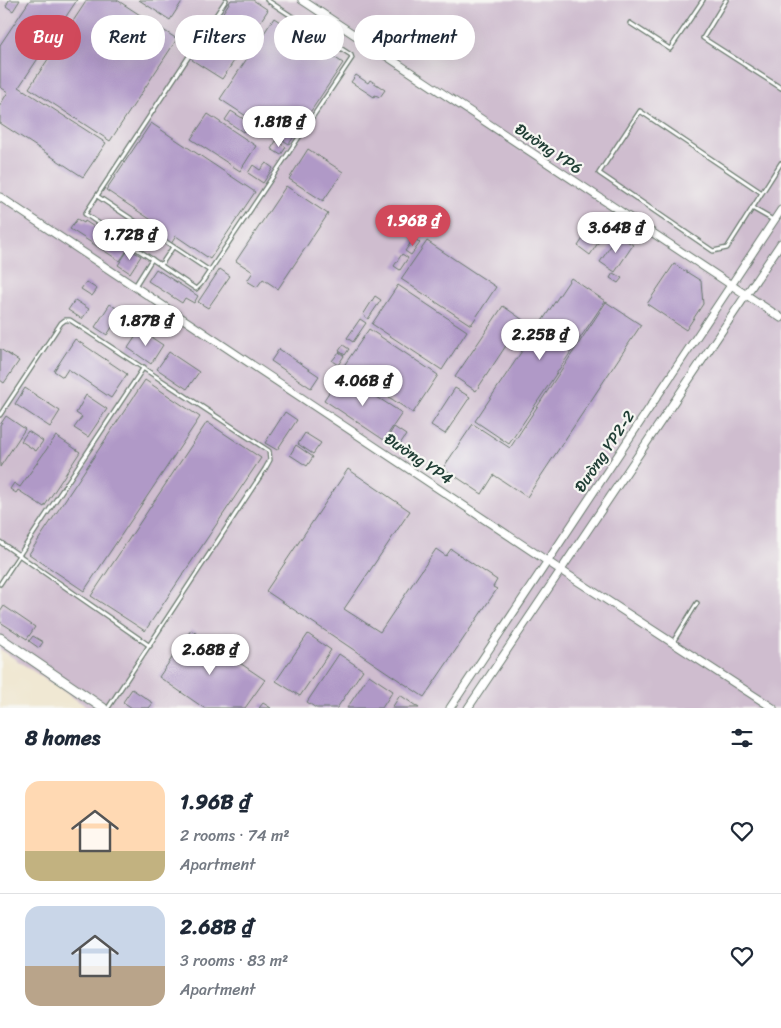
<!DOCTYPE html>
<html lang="en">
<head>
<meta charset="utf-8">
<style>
	:root { --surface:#fff; --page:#f2f2f3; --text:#1f2937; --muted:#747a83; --line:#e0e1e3; --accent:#d1495b }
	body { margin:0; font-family:Sriracha,sans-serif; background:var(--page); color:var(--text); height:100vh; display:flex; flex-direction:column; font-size:19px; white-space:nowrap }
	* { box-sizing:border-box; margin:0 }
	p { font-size:16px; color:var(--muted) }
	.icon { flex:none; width:28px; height:28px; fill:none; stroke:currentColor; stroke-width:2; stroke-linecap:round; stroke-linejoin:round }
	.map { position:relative; height:708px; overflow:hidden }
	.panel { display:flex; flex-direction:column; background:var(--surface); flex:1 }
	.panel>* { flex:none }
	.hud { position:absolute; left:15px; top:15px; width:500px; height:45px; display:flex; gap:10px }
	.price { position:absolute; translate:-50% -42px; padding:0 11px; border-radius:18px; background:#fff; color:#222; font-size:16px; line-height:32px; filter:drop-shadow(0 1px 2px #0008) }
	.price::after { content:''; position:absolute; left:50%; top:30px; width:15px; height:11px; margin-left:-8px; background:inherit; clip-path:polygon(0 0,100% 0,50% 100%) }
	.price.current { background:var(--accent); color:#fff }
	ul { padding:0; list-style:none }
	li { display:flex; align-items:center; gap:15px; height:125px; padding:0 25px }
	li+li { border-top:1px solid var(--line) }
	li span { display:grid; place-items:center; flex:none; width:140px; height:100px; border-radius:15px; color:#555 }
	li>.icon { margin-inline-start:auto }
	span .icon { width:60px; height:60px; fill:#fffc; stroke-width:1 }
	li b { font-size:21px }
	h2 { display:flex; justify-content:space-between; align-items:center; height:60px; padding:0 25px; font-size:21px }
	.pill { padding:0 18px; border-radius:22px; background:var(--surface); box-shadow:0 5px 20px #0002; font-size:18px; line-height:45px }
	.pill.current { background:var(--accent); color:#fff }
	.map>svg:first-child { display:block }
	.industrial { fill:#cfbdcf }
	.building { fill:#b099c7 }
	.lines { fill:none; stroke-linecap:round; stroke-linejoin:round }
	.service-casing { stroke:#68796c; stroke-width:5.5 }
	.minor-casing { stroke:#68796c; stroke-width:9 }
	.tertiary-casing { stroke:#68796c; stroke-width:11 }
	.service { stroke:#fff; stroke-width:3 }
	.minor { stroke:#fff; stroke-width:7 }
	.tertiary { stroke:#fff; stroke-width:9 }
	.labels { text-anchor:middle; stroke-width:4.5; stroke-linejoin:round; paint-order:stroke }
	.street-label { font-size:16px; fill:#1f3d34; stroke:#f6f6f2 }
</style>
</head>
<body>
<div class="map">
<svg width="781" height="708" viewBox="0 0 781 708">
	<rect width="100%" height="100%" fill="#f6f6f2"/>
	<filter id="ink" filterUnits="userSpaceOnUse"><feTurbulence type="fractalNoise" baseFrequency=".02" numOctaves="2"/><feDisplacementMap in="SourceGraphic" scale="10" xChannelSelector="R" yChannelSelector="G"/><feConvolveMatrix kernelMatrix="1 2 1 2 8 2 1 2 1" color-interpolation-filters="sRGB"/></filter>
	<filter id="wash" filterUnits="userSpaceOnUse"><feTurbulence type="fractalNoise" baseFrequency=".0096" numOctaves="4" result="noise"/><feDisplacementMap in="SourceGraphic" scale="20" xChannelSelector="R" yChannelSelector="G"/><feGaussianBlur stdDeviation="1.12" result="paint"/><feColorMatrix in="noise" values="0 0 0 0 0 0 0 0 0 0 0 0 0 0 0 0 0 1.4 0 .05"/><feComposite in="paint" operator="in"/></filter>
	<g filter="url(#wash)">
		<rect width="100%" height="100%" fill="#f0e8d3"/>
		<path class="industrial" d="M 0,0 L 781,0 L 781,708 L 89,708 L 0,649 Z"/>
		<g id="blocks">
			<g class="building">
				<path d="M 9,0 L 20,0 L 13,11 L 6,6 Z"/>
				<path d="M 30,0 L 77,0 L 19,87 L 106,143 L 83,177 L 0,123 L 0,105 L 8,92 L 0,87 L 0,45 Z"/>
				<path d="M 87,0 L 117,0 L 177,39 L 110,141 L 29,88 Z"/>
				<path d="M 139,0 L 183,0 L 170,20 Z"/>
				<path d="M 231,0 L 253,0 L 268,10 L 222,79 L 192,60 Z"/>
				<path d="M 274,18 L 343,63 L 289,144 L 220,99 Z"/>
				<path d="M 356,75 L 368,83 L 370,80 L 385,90 L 380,97 L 375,95 L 374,97 L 351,82 Z"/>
				<path d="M 231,111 L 250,123 L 243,132 L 225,120 Z"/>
				<path d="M 208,114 L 256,146 L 240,171 L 191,139 Z"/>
				<path d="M 151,123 L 255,192 L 210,259 L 176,236 L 171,244 L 151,231 L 156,223 L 106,190 Z"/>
				<path d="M 276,141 L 286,147 L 281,155 L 271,149 Z"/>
				<path d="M 308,149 L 343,172 L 323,201 L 289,179 Z"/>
				<path d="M 266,163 L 273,168 L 263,183 L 248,173 L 253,165 L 260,170 Z"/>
				<path d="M 286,186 L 328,214 L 278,289 L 263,279 L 257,287 L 247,281 L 253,272 L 236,261 Z"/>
				<path d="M 77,219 L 84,223 L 85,221 L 128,249 L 120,261 L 70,229 Z"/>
				<path d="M 596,219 L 608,228 L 590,255 L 578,246 Z"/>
				<path d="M 618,235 L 633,245 L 615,272 L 600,262 Z"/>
				<path d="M 414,238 L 420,243 L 411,255 L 405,251 Z"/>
				<path d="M 427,241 L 496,287 L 471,325 L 401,279 Z"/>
				<path d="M 129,249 L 141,256 L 130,273 L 118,265 Z"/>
				<path d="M 402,254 L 408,258 L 400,270 L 394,266 Z"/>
				<path d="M 674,264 L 701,281 L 703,304 L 686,330 L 647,304 Z"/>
				<path d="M 156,269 L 198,296 L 194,303 L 185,298 L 182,303 L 148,281 Z"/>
				<path d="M 220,269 L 230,276 L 208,308 L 198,302 Z"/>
				<path d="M 613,273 L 622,278 L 618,283 L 610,278 Z"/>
				<path d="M 571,278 L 605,301 L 509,444 L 475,421 Z"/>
				<path d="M 86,282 L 97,289 L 92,296 L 81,289 Z"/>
				<path d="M 398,285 L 467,331 L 442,370 L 372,324 Z"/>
				<path d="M 375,296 L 381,300 L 368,319 L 363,315 Z"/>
				<path d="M 75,300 L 89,309 L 82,319 L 68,310 Z"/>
				<path d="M 606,302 L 641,325 L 527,497 L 494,475 L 482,494 L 443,468 L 473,424 L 510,448 Z"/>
				<path d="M 110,304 L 122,312 L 107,335 L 95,327 Z"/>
				<path d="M 503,306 L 523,320 L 476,391 L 455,377 Z"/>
				<path d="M 360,319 L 366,323 L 353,342 L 347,338 Z"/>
				<path d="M 369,329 L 438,375 L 413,413 L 343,367 Z"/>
				<path d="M 140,330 L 163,345 L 151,364 L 128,348 Z"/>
				<path d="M 75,339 L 127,374 L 111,398 L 68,369 L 63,377 L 54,371 Z"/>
				<path d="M 343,345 L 349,349 L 345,355 L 339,351 Z"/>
				<path d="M 0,349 L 19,361 L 4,383 L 0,380 Z"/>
				<path d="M 279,349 L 319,376 L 311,388 L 271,361 Z"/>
				<path d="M 169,352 L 199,372 L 187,389 L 157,369 Z"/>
				<path d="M 339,352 L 344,356 L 338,365 L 332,361 Z"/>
				<path d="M 341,374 L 402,413 L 384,440 L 324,400 Z"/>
				<path d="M 145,380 L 200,417 L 84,591 L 29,554 Z"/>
				<path d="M 25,388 L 60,411 L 50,427 L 15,404 Z"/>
				<path d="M 455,388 L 470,397 L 445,434 L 431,425 Z"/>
				<path d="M 86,395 L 107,409 L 88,437 L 74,428 L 82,417 L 76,413 Z"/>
				<path d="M 285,412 L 297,420 L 277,450 L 265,443 Z"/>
				<path d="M 6,416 L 25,429 L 0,467 L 0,425 Z"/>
				<path d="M 207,422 L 261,458 L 145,631 L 91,596 Z"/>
				<path d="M 394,427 L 406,435 L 400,444 L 388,437 Z"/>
				<path d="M 28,431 L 43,441 L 36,451 L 21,441 Z"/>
				<path d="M 305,433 L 321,443 L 313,454 L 298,444 Z"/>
				<path d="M 56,436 L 80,452 L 44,507 L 18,490 L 16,493 L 10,489 L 14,483 L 20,487 Z"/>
				<path d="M 296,445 L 313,457 L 307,466 L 290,455 Z"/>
				<path d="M 348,469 L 410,511 L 344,609 L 380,632 L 436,549 L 446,556 L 451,549 L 497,580 L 493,587 L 497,589 L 424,697 L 266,591 Z"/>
				<path d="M 4,606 L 35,627 L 27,639 L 0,622 L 0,612 Z"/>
				<path d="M 191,630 L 265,680 L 245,708 L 204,708 L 159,677 Z"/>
				<path d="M 308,634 L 331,650 L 300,696 L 276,681 Z"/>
				<path d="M 33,636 L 43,642 L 39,648 L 29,641 Z"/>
				<path d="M 339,654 L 363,670 L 337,708 L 316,708 L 307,702 Z"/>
				<path d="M 369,675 L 393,691 L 382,708 L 347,708 Z"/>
				<path d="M 132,689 L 153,703 L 149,708 L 132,708 L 123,702 Z"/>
				<path d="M 400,695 L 419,708 L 392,708 Z"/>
				<path d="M 263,703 L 271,708 L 259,708 Z"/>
			</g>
		</g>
	</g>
	<g filter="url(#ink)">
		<use href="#blocks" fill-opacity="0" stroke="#68796c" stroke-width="1"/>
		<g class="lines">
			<defs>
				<g id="service">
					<path d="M 226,0 L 85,214 L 196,289 L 201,284 L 352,58 L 351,55 L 267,0"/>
					<path d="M 726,0 L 703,38 L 781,88"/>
					<path d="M 630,23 L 670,49 L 703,0"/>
					<path d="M 762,193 L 640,111 L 599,173 L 713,251 L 727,248 L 781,163"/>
					<path d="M 97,196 L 210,271"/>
					<path d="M 752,208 L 773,220"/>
					<path d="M 136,248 L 147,229"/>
					<path d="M 161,265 L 173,247"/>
					<path d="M 135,286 L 152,259"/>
					<path d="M 0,415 L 61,323 L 65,320 L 70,320 L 269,451 L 270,460 L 265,469 L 108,708"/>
					<path d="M 0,542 L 150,646"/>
					<path d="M 0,584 L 144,367"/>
					<path d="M 673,642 L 697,603"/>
				</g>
				<g id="minor">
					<path d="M 302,0 L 781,318"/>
					<path d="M 0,197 L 562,571 L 773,708"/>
					<path d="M 450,708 L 781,210"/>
					<path d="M 468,708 L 781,243"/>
				</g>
				<path id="tertiary" d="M 0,638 L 103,708"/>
			</defs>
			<use href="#service" class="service-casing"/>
			<use href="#minor" class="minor-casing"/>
			<use href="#tertiary" class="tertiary-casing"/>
			<use href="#service" class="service"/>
			<use href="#minor" class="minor"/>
			<use href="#tertiary" class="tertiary"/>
		</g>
	</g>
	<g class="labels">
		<g class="street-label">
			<text transform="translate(549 148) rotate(34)" y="6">Đường YP6</text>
			<text transform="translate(604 451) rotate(-56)" y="6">Đường YP2-2</text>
			<text transform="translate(419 458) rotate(34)" y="6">Đường YP4</text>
		</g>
	</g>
</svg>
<b class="price" style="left:279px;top:148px">1.81B ₫</b>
<b class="price current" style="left:413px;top:247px">1.96B ₫</b>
<b class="price" style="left:616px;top:254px">3.64B ₫</b>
<b class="price" style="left:130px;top:261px">1.72B ₫</b>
<b class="price" style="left:146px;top:347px">1.87B ₫</b>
<b class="price" style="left:540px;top:361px">2.25B ₫</b>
<b class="price" style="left:363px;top:407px">4.06B ₫</b>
<b class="price" style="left:210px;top:676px">2.68B ₫</b>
<div class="hud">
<a class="pill current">Buy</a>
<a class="pill">Rent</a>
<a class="pill">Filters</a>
<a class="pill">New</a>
<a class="pill">Apartment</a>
</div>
</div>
<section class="panel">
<h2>8 homes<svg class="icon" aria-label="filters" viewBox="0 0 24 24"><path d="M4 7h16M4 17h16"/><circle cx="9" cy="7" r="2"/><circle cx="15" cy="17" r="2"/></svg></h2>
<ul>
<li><span style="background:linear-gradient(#ffd9b3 70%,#c2b280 0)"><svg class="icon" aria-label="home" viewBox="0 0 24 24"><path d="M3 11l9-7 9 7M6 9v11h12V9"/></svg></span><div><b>1.96B ₫</b><p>2 rooms · 74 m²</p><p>Apartment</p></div><svg class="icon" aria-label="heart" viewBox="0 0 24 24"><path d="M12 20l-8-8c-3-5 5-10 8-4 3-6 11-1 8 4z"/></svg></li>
<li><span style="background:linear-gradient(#c9d6e8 60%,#b9a48a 0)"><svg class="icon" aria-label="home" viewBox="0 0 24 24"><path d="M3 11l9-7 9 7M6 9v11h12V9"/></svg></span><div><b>2.68B ₫</b><p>3 rooms · 83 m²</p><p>Apartment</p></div><svg class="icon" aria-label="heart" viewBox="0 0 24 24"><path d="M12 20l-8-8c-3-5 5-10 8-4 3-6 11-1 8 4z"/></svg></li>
</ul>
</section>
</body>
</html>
